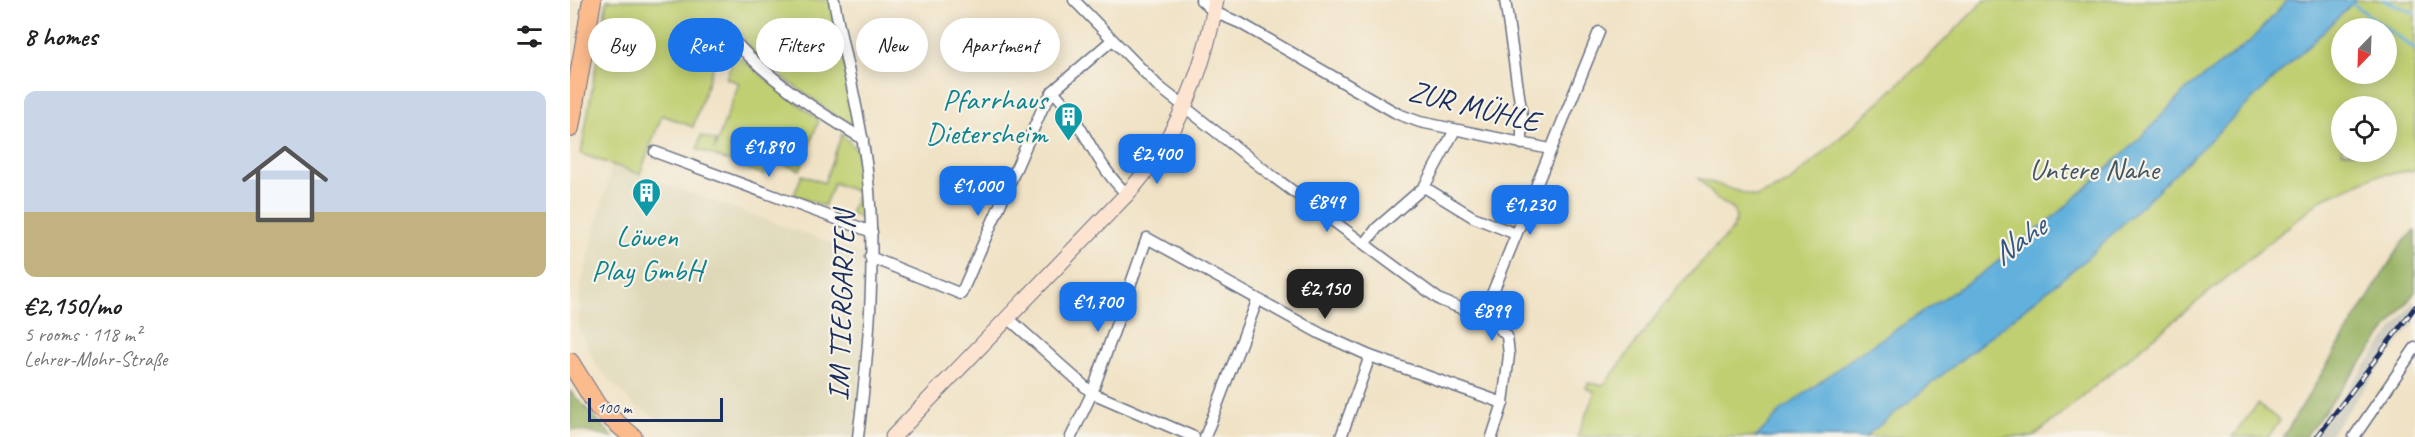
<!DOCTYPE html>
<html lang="en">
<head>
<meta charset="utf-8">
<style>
	:root { --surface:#fff; --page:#f2f2f2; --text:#202124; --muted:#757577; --accent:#1a73e8 }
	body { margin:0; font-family:Caveat,sans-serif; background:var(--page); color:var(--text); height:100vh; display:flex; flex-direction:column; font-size:22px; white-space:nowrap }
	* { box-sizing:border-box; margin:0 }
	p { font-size:20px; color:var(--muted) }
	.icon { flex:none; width:33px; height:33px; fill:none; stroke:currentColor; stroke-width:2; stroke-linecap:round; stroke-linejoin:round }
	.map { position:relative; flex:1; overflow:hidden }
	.drawer { display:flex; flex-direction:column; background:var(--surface); width:570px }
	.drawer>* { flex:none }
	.hud { position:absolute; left:18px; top:18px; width:570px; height:54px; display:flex; gap:12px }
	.needle { width:39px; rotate:203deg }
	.tools { position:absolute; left:1761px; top:18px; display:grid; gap:12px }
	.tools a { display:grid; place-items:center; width:66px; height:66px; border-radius:50%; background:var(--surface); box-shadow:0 3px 15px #0003; font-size:30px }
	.scale { position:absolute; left:18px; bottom:15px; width:135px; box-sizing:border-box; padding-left:6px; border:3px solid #1b2f5e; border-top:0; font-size:16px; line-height:21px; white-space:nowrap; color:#1b2f5e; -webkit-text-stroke:4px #f7f3e8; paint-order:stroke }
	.price { position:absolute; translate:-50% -51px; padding:0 14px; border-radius:12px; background:var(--accent); color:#fff; font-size:20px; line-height:39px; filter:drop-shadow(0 2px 3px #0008) }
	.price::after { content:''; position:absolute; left:50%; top:36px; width:18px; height:14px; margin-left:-9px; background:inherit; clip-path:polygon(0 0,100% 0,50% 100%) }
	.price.on { background:#222; color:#fff }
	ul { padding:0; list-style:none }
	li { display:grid; align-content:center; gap:12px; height:318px; padding:0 24px }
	li span { display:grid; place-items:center; height:186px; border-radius:12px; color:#555 }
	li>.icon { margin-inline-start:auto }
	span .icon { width:108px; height:108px; fill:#fffc; stroke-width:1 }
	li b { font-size:26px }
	h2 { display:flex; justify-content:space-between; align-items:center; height:72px; padding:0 24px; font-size:26px }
	.chip { padding:0 21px; border-radius:27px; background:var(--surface); box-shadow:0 3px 15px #0003; font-size:21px; line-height:54px }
	.chip.on { background:var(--accent); color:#fff }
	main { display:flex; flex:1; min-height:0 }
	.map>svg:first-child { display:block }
	.built { fill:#dfd8b8 }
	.industrial { fill:#c6c5b8 }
	.green { fill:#c0cf71; stroke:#6e7f68; stroke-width:1.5; fill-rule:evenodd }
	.forest { fill:#98b263; stroke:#5a7060; stroke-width:1.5 }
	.water { fill:#62b0dc; stroke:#3e709d; stroke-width:1.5 }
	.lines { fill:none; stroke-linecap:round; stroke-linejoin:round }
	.stream { stroke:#62b0dc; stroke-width:3 }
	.minor-casing { stroke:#666e82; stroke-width:13 }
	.secondary-casing { stroke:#666e82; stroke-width:17 }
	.trunk-casing { stroke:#666e82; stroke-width:20 }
	.minor { stroke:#fff; stroke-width:10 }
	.secondary { stroke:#fde4d1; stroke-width:15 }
	.trunk { stroke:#fbbb8d; stroke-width:18 }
	.rail-casing { stroke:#1b2f5e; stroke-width:5 }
	.rail { stroke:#f7f3e8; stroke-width:3; stroke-dasharray:9; stroke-linecap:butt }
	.labels { text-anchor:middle; stroke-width:4.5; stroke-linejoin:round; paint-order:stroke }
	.culture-label { font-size:30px; fill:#0d838f; stroke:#f7f3e8; text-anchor:end }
	.street-label { font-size:30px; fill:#1b2f5e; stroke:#f7f3e8 }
	.park-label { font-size:30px; fill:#445763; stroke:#f7f3e8 }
	.water-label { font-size:32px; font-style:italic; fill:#305684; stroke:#f7f3e8 }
</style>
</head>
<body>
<main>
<section class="drawer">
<h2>8 homes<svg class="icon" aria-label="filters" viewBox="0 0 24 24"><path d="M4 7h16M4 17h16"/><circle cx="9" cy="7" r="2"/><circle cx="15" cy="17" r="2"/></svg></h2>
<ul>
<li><span style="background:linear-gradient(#c9d6e8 65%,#c2b280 0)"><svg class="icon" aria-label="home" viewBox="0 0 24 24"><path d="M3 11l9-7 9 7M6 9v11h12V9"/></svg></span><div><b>€2,150/mo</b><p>5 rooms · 118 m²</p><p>Lehrer-Mohr-Straße</p></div></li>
</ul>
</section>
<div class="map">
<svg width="1845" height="437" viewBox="0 0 1845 437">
	<rect width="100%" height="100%" fill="#f7f3e8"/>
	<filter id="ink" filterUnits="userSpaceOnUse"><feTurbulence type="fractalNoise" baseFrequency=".0167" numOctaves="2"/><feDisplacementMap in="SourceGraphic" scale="12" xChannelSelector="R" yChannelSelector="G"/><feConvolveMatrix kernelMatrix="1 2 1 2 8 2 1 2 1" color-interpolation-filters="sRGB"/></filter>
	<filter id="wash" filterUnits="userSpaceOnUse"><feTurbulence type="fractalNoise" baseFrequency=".008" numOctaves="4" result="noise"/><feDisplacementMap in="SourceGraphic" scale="24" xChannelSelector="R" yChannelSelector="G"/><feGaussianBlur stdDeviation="1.35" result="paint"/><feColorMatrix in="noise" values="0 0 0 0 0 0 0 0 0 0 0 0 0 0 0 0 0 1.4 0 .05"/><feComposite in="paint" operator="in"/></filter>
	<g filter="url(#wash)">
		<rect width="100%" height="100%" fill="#f0e2c5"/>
		<path class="built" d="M 42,165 L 295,255 L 297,282 L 285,437 L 120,437 L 66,407 L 28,368 L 9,331 L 10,289 Z"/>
		<path class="industrial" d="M 1845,300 L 1845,321 L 1758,437 L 1741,437 Z"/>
		<g class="green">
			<path d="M 37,0 L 261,0 L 289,133 L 185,57 L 168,28 L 157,21 L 147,36 L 151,42 L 123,127 L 92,115 L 70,174 L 11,154 Z"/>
			<path d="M 1415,0 L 1845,0 L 1845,170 L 1805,176 L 1752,199 L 1463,437 L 1007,437 L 1025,392 L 1016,388 L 1018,383 L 1031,385 L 1036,383 L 1106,289 L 1162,230 L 1166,219 L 1164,210 L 1147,199 L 1128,178 L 1186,197 L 1218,183 L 1261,146 L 1360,55 ZM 1772,28 L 1816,28 L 1816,74 L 1772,74 ZM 1772,106 L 1816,106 L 1816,152 L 1772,152 Z"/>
			<path d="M 165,54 L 249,120 L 230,170 L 200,159 L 194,175 L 127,149 L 131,136 L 146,141 L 144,151 L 169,83 L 156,78 Z"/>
			<path d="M 272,134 L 287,150 L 294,219 L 280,214 L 288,192 L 264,183 L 254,206 L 224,195 L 232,175 L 254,183 Z"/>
			<path d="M 1688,404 L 1710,421 L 1698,437 L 1662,437 Z"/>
		</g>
		<g class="forest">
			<path d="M 1845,231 L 1845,292 L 1735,437 L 1713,437 L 1831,244 Z"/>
			<path d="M 0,391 L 43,437 L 0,429 Z"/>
		</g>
		<path class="water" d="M 1718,0 L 1786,0 L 1514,261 L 1295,437 L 1186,437 L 1212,410 L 1285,356 L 1417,270 L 1492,210 L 1572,136 L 1616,90 L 1679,42 Z"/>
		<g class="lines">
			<g class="stream">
				<path d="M 1778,0 L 1845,49"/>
				<path d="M 1813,0 L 1845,13"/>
			</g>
		</g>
	</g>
	<g filter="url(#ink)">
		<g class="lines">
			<defs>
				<g id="minor">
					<path d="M 264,0 C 274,57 290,112 297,170 C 307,258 299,349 288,437"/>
					<path d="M 504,0 L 588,86 L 701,175 L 870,300 L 921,320 L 937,336 L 939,355 L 933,403 L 922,437"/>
					<path d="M 631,0 L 644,12 L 670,23 L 828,114 L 850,122 L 980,149"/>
					<path d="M 935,0 L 952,116 L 952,144"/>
					<path d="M 158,34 C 196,78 244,109 293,139"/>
					<path d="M 483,91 C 514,123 524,164 557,194"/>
					<path d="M 85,152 L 302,232"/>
					<path d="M 854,187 L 903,217 L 946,234"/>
					<path d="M 795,244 L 807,228 L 854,187 L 885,130"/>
					<path d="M 300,257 L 391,294 L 473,107 L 483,91 L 541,41"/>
					<path d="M 437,317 L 522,393 L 624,437"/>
					<path d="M 921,320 L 920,299 L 1029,32"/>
					<path d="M 501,437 L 522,393 L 577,238 L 751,334 L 800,356 L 933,403"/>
					<path d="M 635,437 L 687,301"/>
					<path d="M 771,437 L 800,356"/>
					<path d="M 1784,437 L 1845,348"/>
				</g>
				<path id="secondary" d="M 323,437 L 557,194 C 606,140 634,72 646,0"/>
				<g id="trunk">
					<path d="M 0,128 L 22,0"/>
					<path d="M 0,362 L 28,407 L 63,437"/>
				</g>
			</defs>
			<use href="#minor" class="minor-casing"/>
			<use href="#secondary" class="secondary-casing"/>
			<use href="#trunk" class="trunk-casing"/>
			<use href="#minor" class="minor"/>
			<use href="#secondary" class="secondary"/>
			<use href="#trunk" class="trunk"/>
			<defs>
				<path id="rail" d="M 1747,437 L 1845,307"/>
			</defs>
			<use href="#rail" class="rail-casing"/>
			<use href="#rail" class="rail"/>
		</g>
	</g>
	<defs>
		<symbol id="building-pin" viewBox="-11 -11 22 30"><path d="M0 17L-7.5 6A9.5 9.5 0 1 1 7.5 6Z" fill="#0f9aa8" stroke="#f7f3e8"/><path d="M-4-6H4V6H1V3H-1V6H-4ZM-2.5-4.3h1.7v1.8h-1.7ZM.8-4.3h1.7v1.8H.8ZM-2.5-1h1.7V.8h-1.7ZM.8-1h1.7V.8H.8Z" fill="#fff"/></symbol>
	</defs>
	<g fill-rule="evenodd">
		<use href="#building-pin" x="482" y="100" width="33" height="45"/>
		<use href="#building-pin" x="60" y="176" width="33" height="45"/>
	</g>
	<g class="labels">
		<g class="culture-label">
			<text x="477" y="109">Pfarrhaus<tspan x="477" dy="34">Dietersheim</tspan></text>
			<text x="77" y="246" text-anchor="middle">Löwen<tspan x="77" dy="34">Play GmbH</tspan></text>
		</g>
		<g class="street-label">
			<text transform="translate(904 106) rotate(14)" y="10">ZUR MÜHLE</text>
			<text transform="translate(271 306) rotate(-88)" y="10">IM TIERGARTEN</text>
		</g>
		<g class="park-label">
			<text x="1524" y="179">Untere Nahe</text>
		</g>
		<g class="water-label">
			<text transform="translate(1448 240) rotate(-36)" y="11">Nahe</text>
		</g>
	</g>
</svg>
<div class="tools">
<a><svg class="needle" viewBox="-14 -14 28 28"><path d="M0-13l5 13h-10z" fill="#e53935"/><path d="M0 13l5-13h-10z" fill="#757577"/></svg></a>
<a><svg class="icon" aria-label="locate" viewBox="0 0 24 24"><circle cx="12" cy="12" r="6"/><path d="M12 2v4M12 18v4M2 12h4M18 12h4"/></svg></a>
</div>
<div class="scale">100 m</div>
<b class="price" style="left:199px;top:178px">€1,890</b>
<b class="price" style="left:587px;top:185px">€2,400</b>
<b class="price" style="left:408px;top:217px">€1,000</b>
<b class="price" style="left:757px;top:233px">€849</b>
<b class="price" style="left:960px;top:236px">€1,230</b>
<b class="price on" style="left:755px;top:320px">€2,150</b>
<b class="price" style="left:528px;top:333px">€1,700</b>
<b class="price" style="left:922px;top:342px">€899</b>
<div class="hud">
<a class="chip">Buy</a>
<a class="chip on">Rent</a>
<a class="chip">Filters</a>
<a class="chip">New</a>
<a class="chip">Apartment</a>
</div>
</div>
</main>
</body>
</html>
